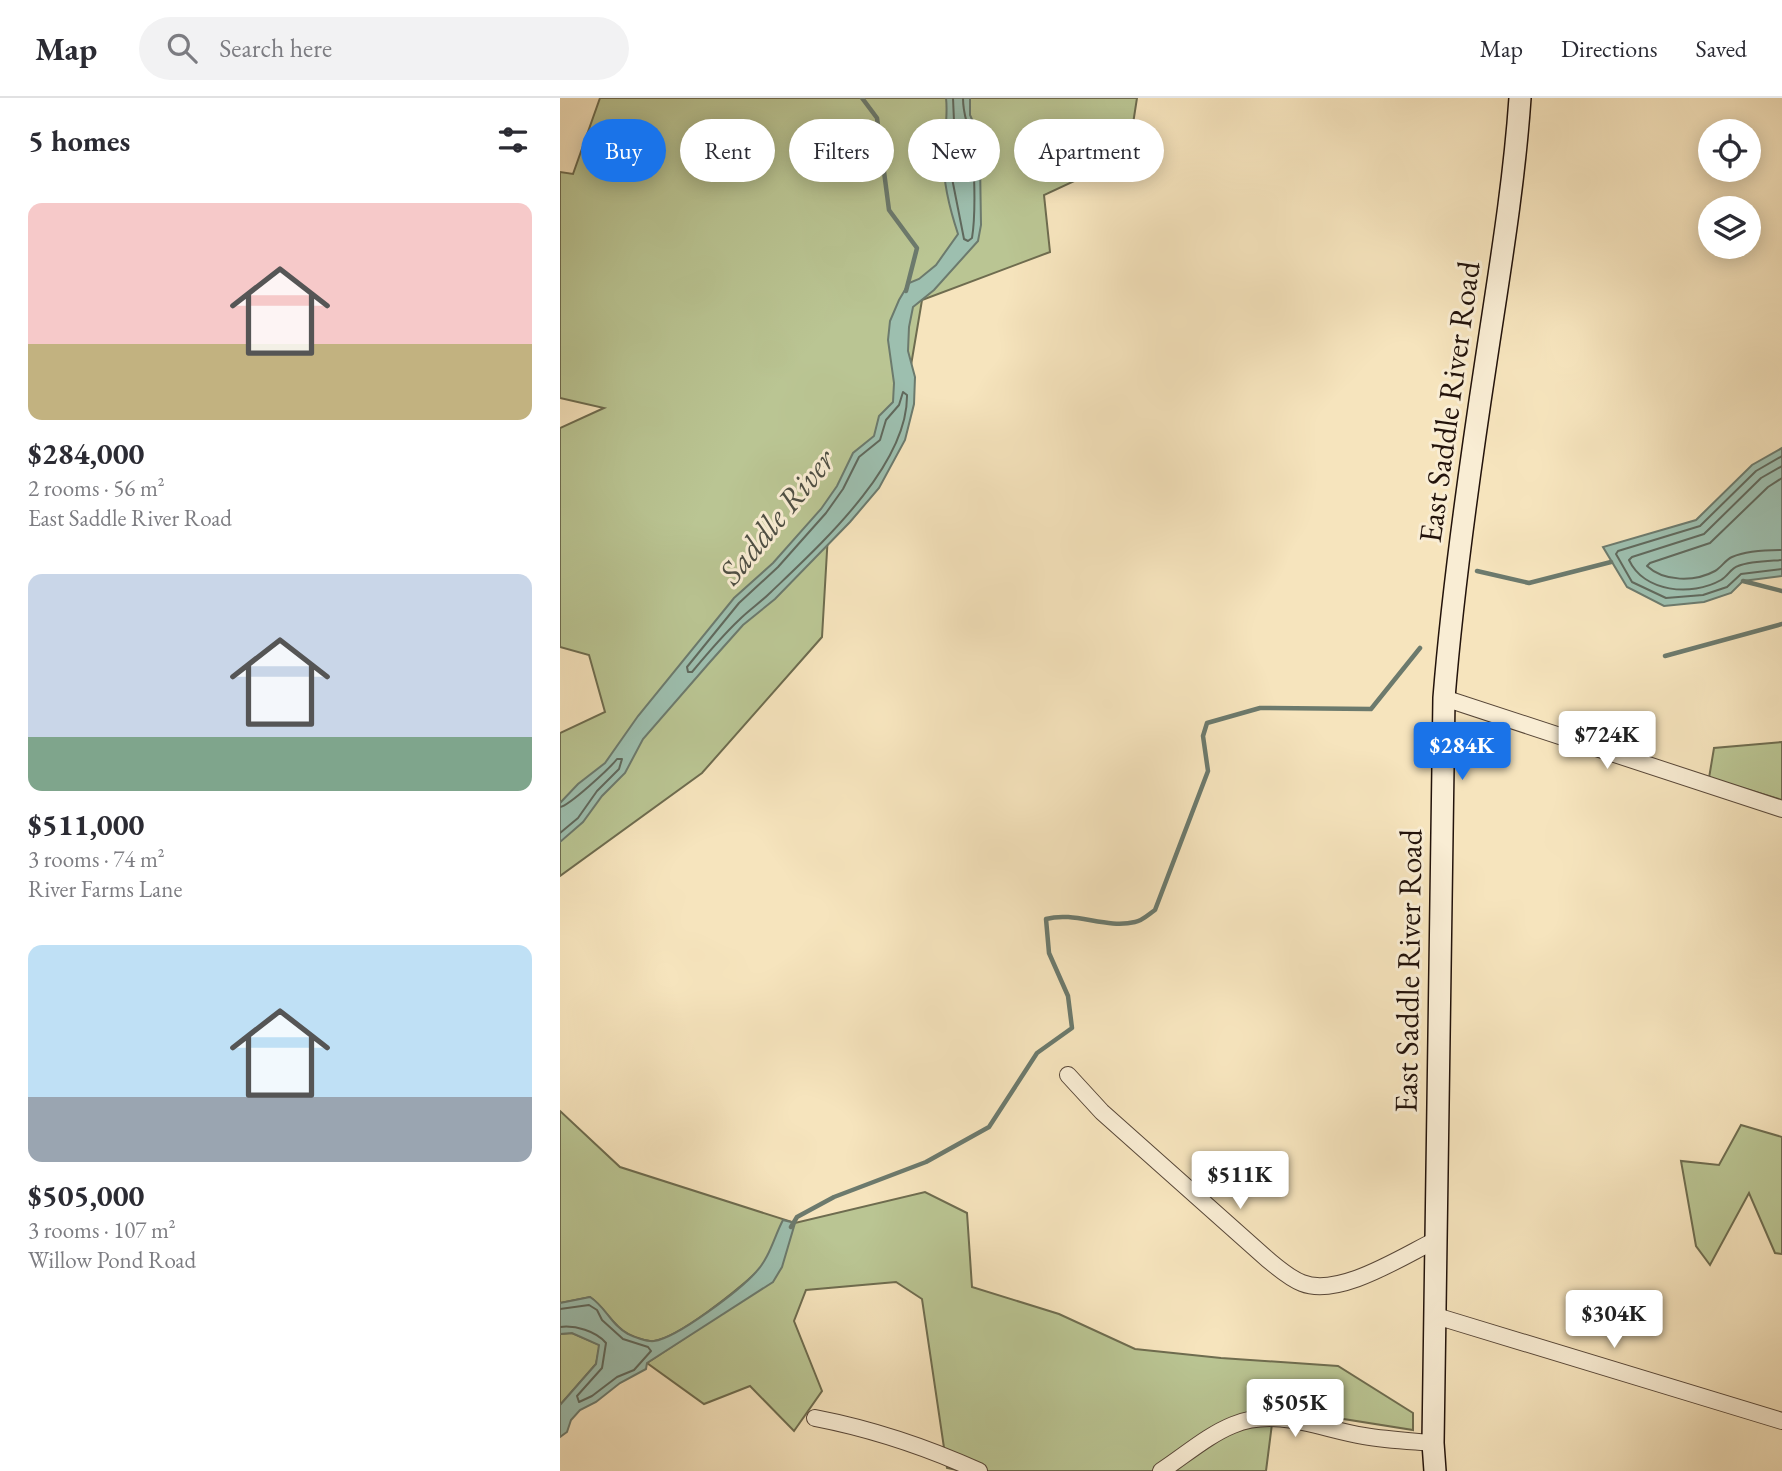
<!DOCTYPE html>
<html lang="en">
<head>
<meta charset="utf-8">
<style>
	:root { --surface:#fff; --page:#f2f2f3; --text:#2b2b33; --muted:#7c7c81; --line:#e1e1e2; --accent:#1a73e8 }
	body { margin:0; font-family:"EB Garamond",serif; background:var(--page); color:var(--text); height:100vh; display:flex; flex-direction:column; font-size:26px; white-space:nowrap }
	* { box-sizing:border-box; margin:0 }
	p { font-size:23px; color:var(--muted) }
	.icon { flex:none; width:38px; height:38px; fill:none; stroke:currentColor; stroke-width:2; stroke-linecap:round; stroke-linejoin:round }
	.map { position:relative; flex:1; overflow:hidden }
	.details { display:flex; flex-direction:column; background:var(--surface); width:560px }
	.details>* { flex:none }
	.top-card { position:absolute; left:21px; top:21px; width:665px; height:63px; display:flex; gap:14px }
	.fabs { position:absolute; left:1138px; top:21px; display:grid; gap:14px }
	.fabs a { display:grid; place-items:center; width:63px; height:63px; border-radius:50%; background:var(--surface); box-shadow:0 4px 18px #0003; font-size:35px }
	.price { position:absolute; translate:-50% -60px; padding:0 16px; border-radius:7px; background:#fff; color:#222; font-size:23px; line-height:46px; filter:drop-shadow(0 2px 4px #0008) }
	.price::after { content:''; position:absolute; left:50%; top:42px; width:21px; height:16px; margin-left:-10px; background:inherit; clip-path:polygon(0 0,100% 0,50% 100%) }
	.price.on { background:var(--accent); color:#fff }
	ul { padding:0; list-style:none }
	li { display:grid; align-content:center; gap:14px; height:371px; padding:0 28px }
	li span { display:grid; place-items:center; height:217px; border-radius:14px; color:#555 }
	li>.icon { margin-inline-start:auto }
	span .icon { width:126px; height:126px; fill:#fffc; stroke-width:1 }
	li b { font-size:30px }
	h2 { display:flex; justify-content:space-between; align-items:center; height:84px; padding:0 28px; font-size:30px }
	.pill { padding:0 24px; border-radius:32px; background:var(--surface); box-shadow:0 4px 18px #0003; font-size:24px; line-height:63px }
	.pill.on { background:var(--accent); color:#fff }
	header { display:flex; align-items:center; gap:42px; box-sizing:border-box; height:98px; padding:0 35px; background:var(--surface); border-bottom:2px solid var(--line) }
	header strong { font-size:33px }
	nav { display:flex; gap:38px; margin-inline-start:auto; font-size:24px }
	.search { width:490px; height:63px; background:var(--page); display:flex; align-items:center; gap:18px; box-sizing:border-box; padding:0 24px; border-radius:38px; color:var(--muted); font-size:26px }
	main { display:flex; flex:1; min-height:0 }
	.map>svg:first-child { display:block }
	.green { fill:#bac593; stroke:#6e6c4f; stroke-width:2 }
	.water { fill:#9dbfaf; stroke:#6c7a6d; stroke-width:2 }
	.lines { fill:none; stroke-linecap:round; stroke-linejoin:round }
	.shore { stroke:#60695d; stroke-width:2 }
	.stream { stroke:#6c7a6d; stroke-width:4.5 }
	.street-casing { stroke:#584738; stroke-width:18 }
	.secondary-casing { stroke:#23130b; stroke-width:24 }
	.street { stroke:#f9edd4; stroke-width:16 }
	.secondary { stroke:#f9edd4; stroke-width:21 }
	.labels { text-anchor:middle; stroke-width:6; stroke-linejoin:round; paint-order:stroke }
	.street-label { font-size:32px; fill:#23130b; stroke:#f9edd4 }
	.water-label { font-size:33px; font-style:italic; fill:#4e4f44; stroke:#f9edd4 }
</style>
</head>
<body>
<header>
<strong>Map</strong>
<div class="search"><svg class="icon" aria-label="search" viewBox="0 0 24 24"><circle cx="10" cy="10" r="6"/><path d="M15 15l6 6"/></svg>Search here</div>
<nav><a>Map</a><a>Directions</a><a>Saved</a></nav>
</header>
<main>
<section class="details">
<h2>5 homes<svg class="icon" aria-label="filters" viewBox="0 0 24 24"><path d="M4 7h16M4 17h16"/><circle cx="9" cy="7" r="2"/><circle cx="15" cy="17" r="2"/></svg></h2>
<ul>
<li><span style="background:linear-gradient(#f6c9c9 65%,#c2b280 0)"><svg class="icon" aria-label="home" viewBox="0 0 24 24"><path d="M3 11l9-7 9 7M6 9v11h12V9"/></svg></span><div><b>$284,000</b><p>2 rooms · 56 m²</p><p>East Saddle River Road</p></div></li>
<li><span style="background:linear-gradient(#c9d6e8 75%,#7fa58c 0)"><svg class="icon" aria-label="home" viewBox="0 0 24 24"><path d="M3 11l9-7 9 7M6 9v11h12V9"/></svg></span><div><b>$511,000</b><p>3 rooms · 74 m²</p><p>River Farms Lane</p></div></li>
<li><span style="background:linear-gradient(#bfe0f5 70%,#9aa5b1 0)"><svg class="icon" aria-label="home" viewBox="0 0 24 24"><path d="M3 11l9-7 9 7M6 9v11h12V9"/></svg></span><div><b>$505,000</b><p>3 rooms · 107 m²</p><p>Willow Pond Road</p></div></li>
</ul>
</section>
<div class="map">
<svg width="1222" height="1373" viewBox="0 0 1222 1373">
	<rect width="100%" height="100%" fill="#f6e4bd"/>
	<filter id="stains"><feTurbulence type="fractalNoise" baseFrequency=".00286" numOctaves="4"/><feColorMatrix values="0 0 0 0 .2 0 0 0 0 .09 0 0 0 0 .02 0 0 0 .5 -.17"/></filter>
	<radialGradient id="worn" r=".72"><stop offset=".6" stop-color="#630" stop-opacity="0"/><stop offset="1" stop-color="#630" stop-opacity=".3"/></radialGradient>
	<g class="green">
		<path d="M 40,0 L 577,0 L 568,58 L 484,97 L 490,154 L 362,202 L 344,309 L 268,436 L 262,539 L 142,675 L 0,778 L 0,635 L 45,614 L 29,557 L 0,549 L 0,330 L 44,310 L 0,300 L 0,74 L 13,76 Z"/>
		<path d="M 1222,644 L 1222,702 L 1149,680 L 1154,650 Z"/>
		<path d="M 0,1013 L 60,1069 L 235,1125 L 365,1094 L 407,1115 L 412,1189 L 499,1216 L 575,1251 L 661,1260 L 778,1268 L 853,1315 L 853,1332 L 714,1310 L 706,1373 L 402,1373 L 387,1370 L 362,1201 L 336,1184 L 246,1192 L 234,1223 L 262,1293 L 234,1333 L 190,1288 L 144,1306 L 87,1265 L 198,1192 L 197,1174 C 177,1192 120,1239 94,1243 C 88,1244 74,1239 68,1236 C 51,1227 45,1209 30,1199 L 0,1205 Z"/>
		<path d="M 1181,1027 L 1222,1039 L 1222,1156 L 1215,1155 L 1189,1095 L 1150,1167 L 1136,1148 L 1121,1063 L 1159,1067 Z"/>
		<path d="M 12,1235 L 40,1247 L 36,1266 L 0,1307 L 0,1236 Z"/>
	</g>
	<g class="water">
		<path d="M 386,0 L 410,0 L 410,17 L 416,30 L 420,64 L 421,127 L 418,143 L 374,192 L 353,209 L 349,229 L 348,253 L 355,279 L 354,306 L 345,342 L 319,390 L 290,424 L 215,501 L 183,527 L 150,564 L 83,641 L 65,675 L 42,698 L 23,724 L 0,744 L 0,705 L 18,686 L 45,665 L 78,618 L 174,500 L 213,465 L 261,411 L 277,388 L 293,355 L 314,338 L 319,318 L 333,304 L 334,285 L 328,242 L 330,223 L 339,202 L 349,185 L 359,181 L 376,167 L 398,136 C 389,109 381,78 384,49 C 385,32 388,17 386,0 Z"/>
		<path d="M 1222,350 L 1222,478 L 1183,483 L 1171,495 L 1144,504 L 1104,508 L 1067,489 L 1043,449 L 1136,422 L 1192,367 Z"/>
		<path d="M 223,1122 L 235,1125 L 222,1169 L 213,1184 L 87,1265 L 86,1271 L 60,1285 L 36,1304 L 20,1312 L 11,1322 L 7,1334 L 0,1339 L 0,1307 L 36,1266 L 39,1247 L 12,1235 L 0,1236 L 0,1205 L 30,1199 C 46,1209 51,1227 68,1236 C 73,1239 88,1244 94,1243 C 117,1240 180,1192 196,1174 C 210,1159 214,1139 223,1122 Z"/>
	</g>
	<g class="lines">
		<g class="shore">
			<path d="M 393,0 L 394,23 L 390,70 L 404,141 L 408,143 L 412,140 C 416,116 415,56 409,33 C 406,20 403,15 403,0"/>
			<path d="M 343,294 L 347,297 C 348,368 259,448 211,494 C 201,504 189,512 179,522 C 162,538 147,556 132,574 L 128,574 L 127,569 L 179,505 L 218,469 L 266,415 L 283,391 L 299,359 L 320,342 L 326,322 L 339,307 Z"/>
			<path d="M 1222,358 L 1196,373 L 1140,428 L 1058,453 L 1056,456 L 1072,484 L 1106,500 L 1143,497 L 1167,489 L 1181,476 L 1222,471"/>
			<path d="M 1222,368 L 1201,380 L 1144,436 L 1072,459 L 1069,462 C 1084,494 1131,499 1161,482 C 1168,478 1171,470 1178,468 C 1191,463 1209,463 1222,462"/>
			<path d="M 1222,380 L 1208,389 L 1150,445 L 1090,465 L 1087,468 C 1104,484 1135,484 1155,473 C 1162,469 1165,462 1172,459 C 1186,453 1207,452 1222,452"/>
			<path d="M 0,709 C 9,708 50,670 57,661 L 62,661 L 59,671 L 37,693 L 18,720 L 0,735"/>
			<path d="M 0,1211 L 29,1207 L 37,1212 L 42,1222 L 63,1241 L 88,1249 L 91,1253 L 74,1272 L 57,1279 L 32,1298 L 19,1304 L 17,1298 L 42,1270 L 46,1245 C 36,1233 15,1227 0,1229"/>
		</g>
		<g class="stream">
			<path d="M 302,0 L 317,20 L 329,112 L 357,150 L 346,193"/>
			<path d="M 917,473 L 969,485 L 1051,464"/>
			<path d="M 1183,483 L 1222,493"/>
			<path d="M 1105,558 L 1222,526"/>
			<path d="M 231,1129 L 237,1119 L 274,1099 L 366,1064 L 429,1029 L 477,955 L 512,930 L 508,898 L 489,855 L 486,821 C 515,813 545,831 575,824 C 582,823 589,816 595,812 L 648,673 L 643,638 L 647,625 L 700,610 L 811,611 L 860,550"/>
		</g>
		<defs>
			<g id="street">
				<path d="M 884,600 L 1222,711"/>
				<path d="M 508,977 L 542,1014 L 706,1160 C 717,1169 729,1180 742,1185 C 779,1200 843,1158 876,1142"/>
				<path d="M 876,1218 L 1222,1323"/>
				<path d="M 255,1320 C 312,1331 366,1349 419,1373"/>
				<path d="M 601,1373 C 624,1358 648,1337 673,1327 C 716,1309 761,1331 804,1338 C 827,1342 850,1343 873,1345"/>
			</g>
			<path id="secondary" d="M 875,1373 L 873,1345 L 884,600 C 893,488 909,375 926,263 C 939,176 954,88 960,0"/>
		</defs>
		<use href="#street" class="street-casing"/>
		<use href="#secondary" class="secondary-casing"/>
		<use href="#street" class="street"/>
		<use href="#secondary" class="secondary"/>
	</g>
	<g class="labels">
		<g class="street-label">
			<text transform="translate(889 304) rotate(-82)" y="11">East Saddle River Road</text>
			<text transform="translate(848 873) rotate(-89)" y="11">East Saddle River Road</text>
		</g>
		<g class="water-label">
			<text transform="translate(216 418) rotate(-51)" y="12">Saddle River</text>
		</g>
	</g>
	<rect width="100%" height="100%" filter="url(#stains)"/>
	<rect width="100%" height="100%" fill="url(#worn)"/>
</svg>
<div class="fabs">
<a><svg class="icon" aria-label="locate" viewBox="0 0 24 24"><circle cx="12" cy="12" r="6"/><path d="M12 2v4M12 18v4M2 12h4M18 12h4"/></svg></a>
<a><svg class="icon" aria-label="layers" viewBox="0 0 24 24"><path d="M12 4l9 5-9 5-9-5zM3 14l9 5 9-5"/></svg></a>
</div>
<b class="price" style="left:1047px;top:673px">$724K</b>
<b class="price on" style="left:902px;top:684px">$284K</b>
<b class="price" style="left:680px;top:1113px">$511K</b>
<b class="price" style="left:1054px;top:1252px">$304K</b>
<b class="price" style="left:735px;top:1341px">$505K</b>
<div class="top-card">
<a class="pill on">Buy</a>
<a class="pill">Rent</a>
<a class="pill">Filters</a>
<a class="pill">New</a>
<a class="pill">Apartment</a>
</div>
</div>
</main>
</body>
</html>
